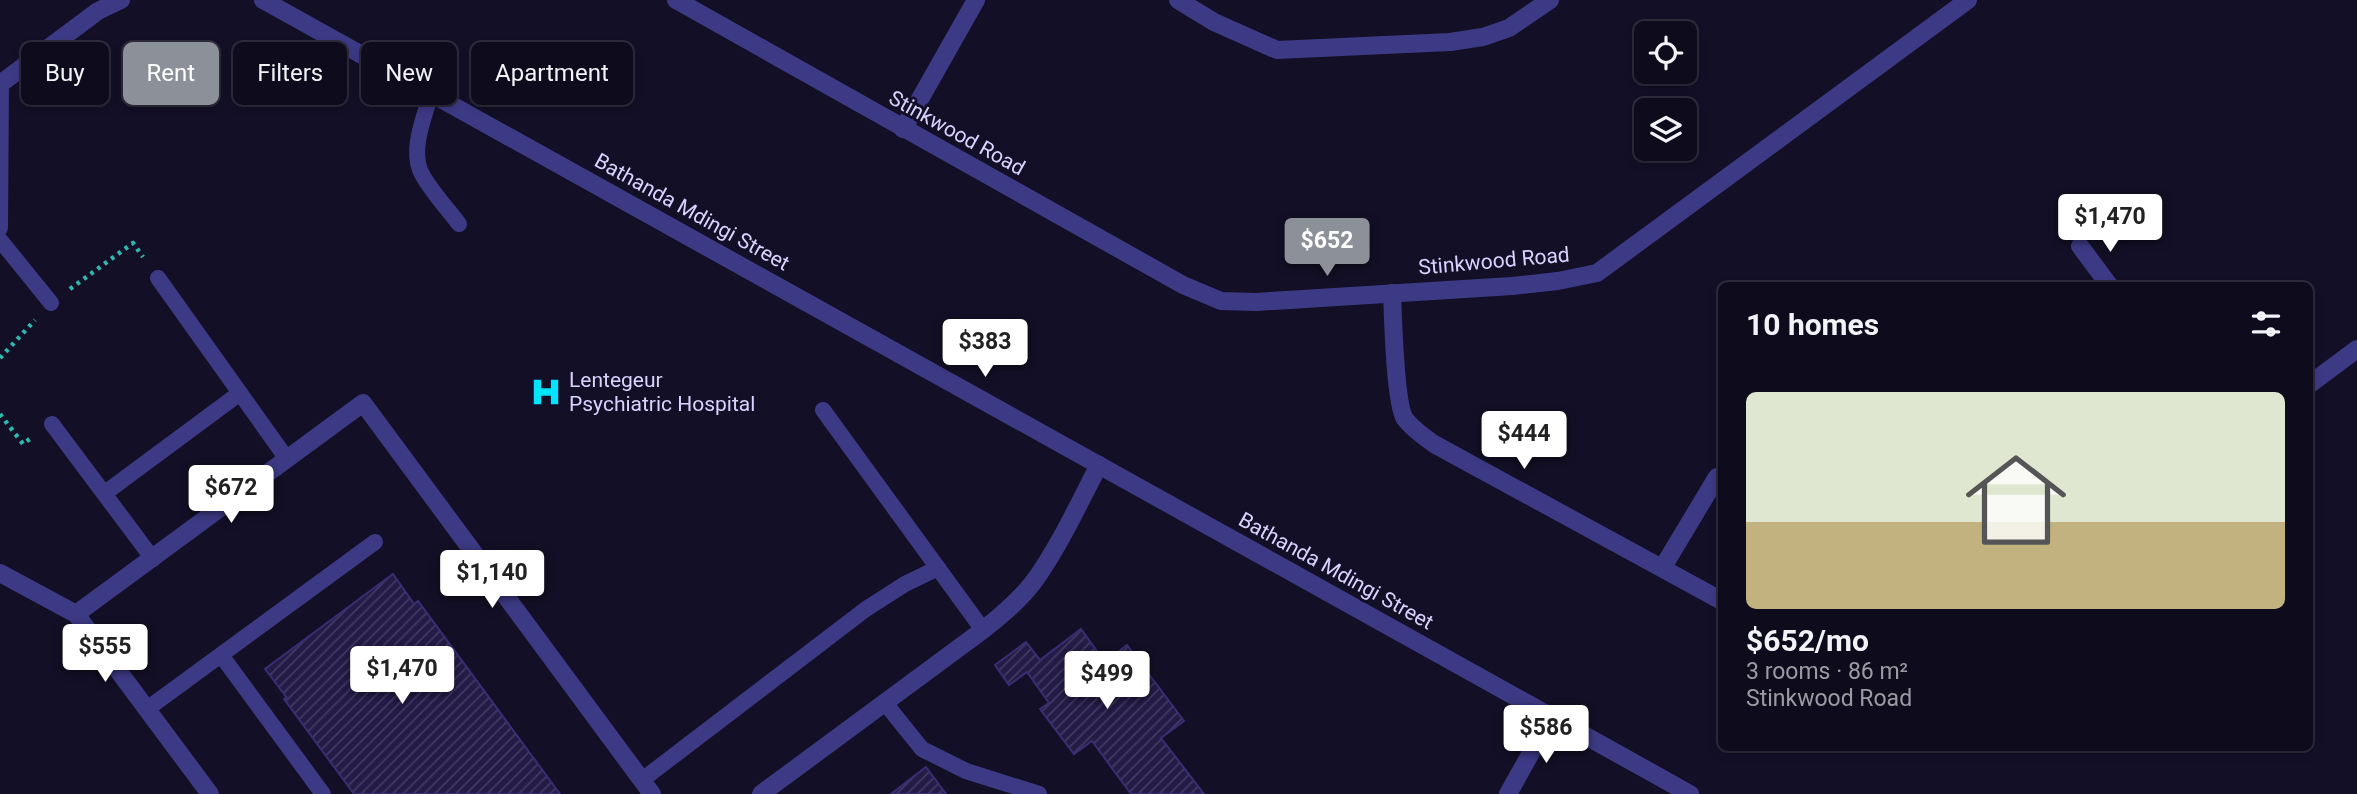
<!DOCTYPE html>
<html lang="en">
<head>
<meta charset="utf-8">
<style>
	:root { --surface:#0e0b1c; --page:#171425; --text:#f1f3f6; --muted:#9b9ba3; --line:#2e2b3b; --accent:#8c9099 }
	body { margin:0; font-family:Roboto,sans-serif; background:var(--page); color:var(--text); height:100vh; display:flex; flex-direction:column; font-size:26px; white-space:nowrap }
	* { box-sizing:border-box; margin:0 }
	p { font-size:23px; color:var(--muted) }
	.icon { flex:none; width:38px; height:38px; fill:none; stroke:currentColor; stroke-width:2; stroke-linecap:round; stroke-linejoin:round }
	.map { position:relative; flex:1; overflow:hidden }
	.side { position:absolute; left:1718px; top:282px; width:595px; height:469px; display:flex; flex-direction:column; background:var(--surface); border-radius:10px; box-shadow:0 4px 10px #0003,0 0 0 2px var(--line) }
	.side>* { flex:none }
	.guide { position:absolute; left:21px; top:42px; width:665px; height:63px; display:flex; gap:14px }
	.controls { position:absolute; left:1634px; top:21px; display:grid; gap:14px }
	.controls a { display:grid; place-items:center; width:63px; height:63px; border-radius:10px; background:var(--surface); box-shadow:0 4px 10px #0003,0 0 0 2px var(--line); font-size:35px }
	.price { position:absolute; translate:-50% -60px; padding:0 16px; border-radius:7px; background:#fff; color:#222; font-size:23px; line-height:46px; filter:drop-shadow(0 2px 4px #0008) }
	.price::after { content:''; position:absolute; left:50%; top:42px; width:21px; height:16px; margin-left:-10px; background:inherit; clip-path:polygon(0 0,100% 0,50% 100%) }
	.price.selected { background:var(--accent); color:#fff }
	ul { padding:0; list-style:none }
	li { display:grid; align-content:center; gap:14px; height:371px; padding:0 28px }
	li+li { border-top:2px solid var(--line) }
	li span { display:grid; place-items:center; height:217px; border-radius:10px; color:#555 }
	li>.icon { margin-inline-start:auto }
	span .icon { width:126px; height:126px; fill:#fffc; stroke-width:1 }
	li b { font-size:30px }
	h2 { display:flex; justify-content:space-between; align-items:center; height:84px; padding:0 28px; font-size:30px }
	.pill { padding:0 24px; border-radius:10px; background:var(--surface); box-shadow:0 4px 10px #0003,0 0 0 2px var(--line); font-size:24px; line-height:63px }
	.pill.selected { background:var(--accent); color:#fff }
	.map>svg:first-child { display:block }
	.building { fill:url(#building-hatch); stroke:#3b2d73; stroke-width:2 }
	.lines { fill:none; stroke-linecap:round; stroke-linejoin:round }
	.path { stroke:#2fb8b0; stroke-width:4.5; stroke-dasharray:3.5 5; stroke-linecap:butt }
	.service { stroke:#3d3a85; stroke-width:16 }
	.minor { stroke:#3d3a85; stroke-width:18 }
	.labels { text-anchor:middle; stroke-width:6; stroke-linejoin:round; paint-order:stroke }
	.street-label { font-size:21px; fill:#d9d4ff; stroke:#130f26 }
	.poi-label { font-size:21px; fill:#d9d4ff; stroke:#130f26; text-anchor:start }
</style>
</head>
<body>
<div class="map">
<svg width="2357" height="794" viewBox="0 0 2357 794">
	<defs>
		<pattern id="building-hatch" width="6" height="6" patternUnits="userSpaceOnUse" patternTransform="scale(1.75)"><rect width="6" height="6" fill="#241b47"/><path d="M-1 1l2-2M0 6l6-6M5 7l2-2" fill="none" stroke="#433b63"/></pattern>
	</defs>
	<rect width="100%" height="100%" fill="#130f26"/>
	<g class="building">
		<path d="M 393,574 L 414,604 L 418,601 L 560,794 L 354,794 L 284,699 L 287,698 L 265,669 Z"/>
		<path d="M 1081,629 L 1105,662 L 1127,645 L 1184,721 L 1161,738 L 1204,794 L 1131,794 L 1092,741 L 1074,754 L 1040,709 L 1049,703 L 1027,672 L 1009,685 L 995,665 L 1026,642 L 1040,660 Z"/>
		<path d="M 926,767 L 946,794 L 891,794 Z"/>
	</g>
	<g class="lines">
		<g class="path">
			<path d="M 70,289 L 133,243 L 143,257"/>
			<path d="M 0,358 L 35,320"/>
			<path d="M 0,414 L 23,444 L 31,438"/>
		</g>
		<g class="service">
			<path d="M 431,93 C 425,116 411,146 420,170 C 427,187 448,209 459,224"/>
			<path d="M 0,228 L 1,83"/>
			<path d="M 0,240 L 51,303"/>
			<path d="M 158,278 L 287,459"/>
			<path d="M 823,410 L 983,630"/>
			<path d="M 52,424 L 153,559"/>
			<path d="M 105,493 L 240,393"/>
			<path d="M 221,655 L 323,794"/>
			<path d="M 885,703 L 922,749 L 966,771 L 1039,794"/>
			<path d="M 147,709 L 375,542"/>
			<path d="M 642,780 L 866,609 L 905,584 L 938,568"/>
		</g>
		<g class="minor">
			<path d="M 263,0 L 1690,794"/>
			<path d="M 676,0 L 1183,285 L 1221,301 L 1256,302 L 1512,286 L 1558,281 L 1597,273 L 1968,0"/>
			<path d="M 1178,0 L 1214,22 L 1277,50 L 1450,42 L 1483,37 L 1509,28 L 1550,0"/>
			<path d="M 0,84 L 98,11 L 121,0"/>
			<path d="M 903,129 L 976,0"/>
			<path d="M 2080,246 L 2109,285"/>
			<path d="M 1392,293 C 1393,316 1395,404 1405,419 C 1413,429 1424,437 1434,444 L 1722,601"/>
			<path d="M 2310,384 L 2357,349"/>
			<path d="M 1663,567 L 1717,477"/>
			<path d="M 0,573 L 76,614 L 210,794"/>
			<path d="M 76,614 L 363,403 L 652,794"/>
			<path d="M 761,794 L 983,630 C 1002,615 1020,600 1035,580 C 1060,545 1079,503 1099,465"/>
			<path d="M 1508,794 L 1551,717"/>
		</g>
	</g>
	<defs>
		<symbol id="hospital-bare" viewBox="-9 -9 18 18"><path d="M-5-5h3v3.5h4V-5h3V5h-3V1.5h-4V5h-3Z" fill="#00e5ff" stroke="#130f26" stroke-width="2.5" paint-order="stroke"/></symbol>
	</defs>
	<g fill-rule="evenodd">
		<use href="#hospital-bare" x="524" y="370" width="44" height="44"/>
	</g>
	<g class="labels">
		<g class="street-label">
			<text transform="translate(957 133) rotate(29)" y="7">Stinkwood Road</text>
			<text transform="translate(692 212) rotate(29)" y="7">Bathanda Mdingi Street</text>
			<text transform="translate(1494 261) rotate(-5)" y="7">Stinkwood Road</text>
			<text transform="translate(1336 571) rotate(29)" y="7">Bathanda Mdingi Street</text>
		</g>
		<g class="poi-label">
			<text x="569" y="387">Lentegeur<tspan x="569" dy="24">Psychiatric Hospital</tspan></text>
		</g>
	</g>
</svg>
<div class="controls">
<a><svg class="icon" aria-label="locate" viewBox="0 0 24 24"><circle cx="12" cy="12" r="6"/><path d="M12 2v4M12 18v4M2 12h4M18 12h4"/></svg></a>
<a><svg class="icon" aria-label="layers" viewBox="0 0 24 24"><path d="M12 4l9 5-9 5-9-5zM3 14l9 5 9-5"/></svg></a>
</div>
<b class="price" style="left:2110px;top:254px">$1,470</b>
<b class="price selected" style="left:1327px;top:278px">$652</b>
<b class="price" style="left:985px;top:379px">$383</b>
<b class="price" style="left:1524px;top:471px">$444</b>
<b class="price" style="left:231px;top:525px">$672</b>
<b class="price" style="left:492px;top:610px">$1,140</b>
<b class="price" style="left:105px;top:684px">$555</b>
<b class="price" style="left:402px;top:706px">$1,470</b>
<b class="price" style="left:1107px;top:711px">$499</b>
<b class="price" style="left:1546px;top:765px">$586</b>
<div class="guide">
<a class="pill">Buy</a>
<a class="pill selected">Rent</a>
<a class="pill">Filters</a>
<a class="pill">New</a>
<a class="pill">Apartment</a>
</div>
<section class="side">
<h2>10 homes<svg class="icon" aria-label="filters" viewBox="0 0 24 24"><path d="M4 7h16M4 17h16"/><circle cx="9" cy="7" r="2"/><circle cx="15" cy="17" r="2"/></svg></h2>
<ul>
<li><span style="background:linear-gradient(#dfe7d0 60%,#c2b280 0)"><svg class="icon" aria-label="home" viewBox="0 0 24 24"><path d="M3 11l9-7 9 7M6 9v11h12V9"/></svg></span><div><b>$652/mo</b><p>3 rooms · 86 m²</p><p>Stinkwood Road</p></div></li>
</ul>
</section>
</div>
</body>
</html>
